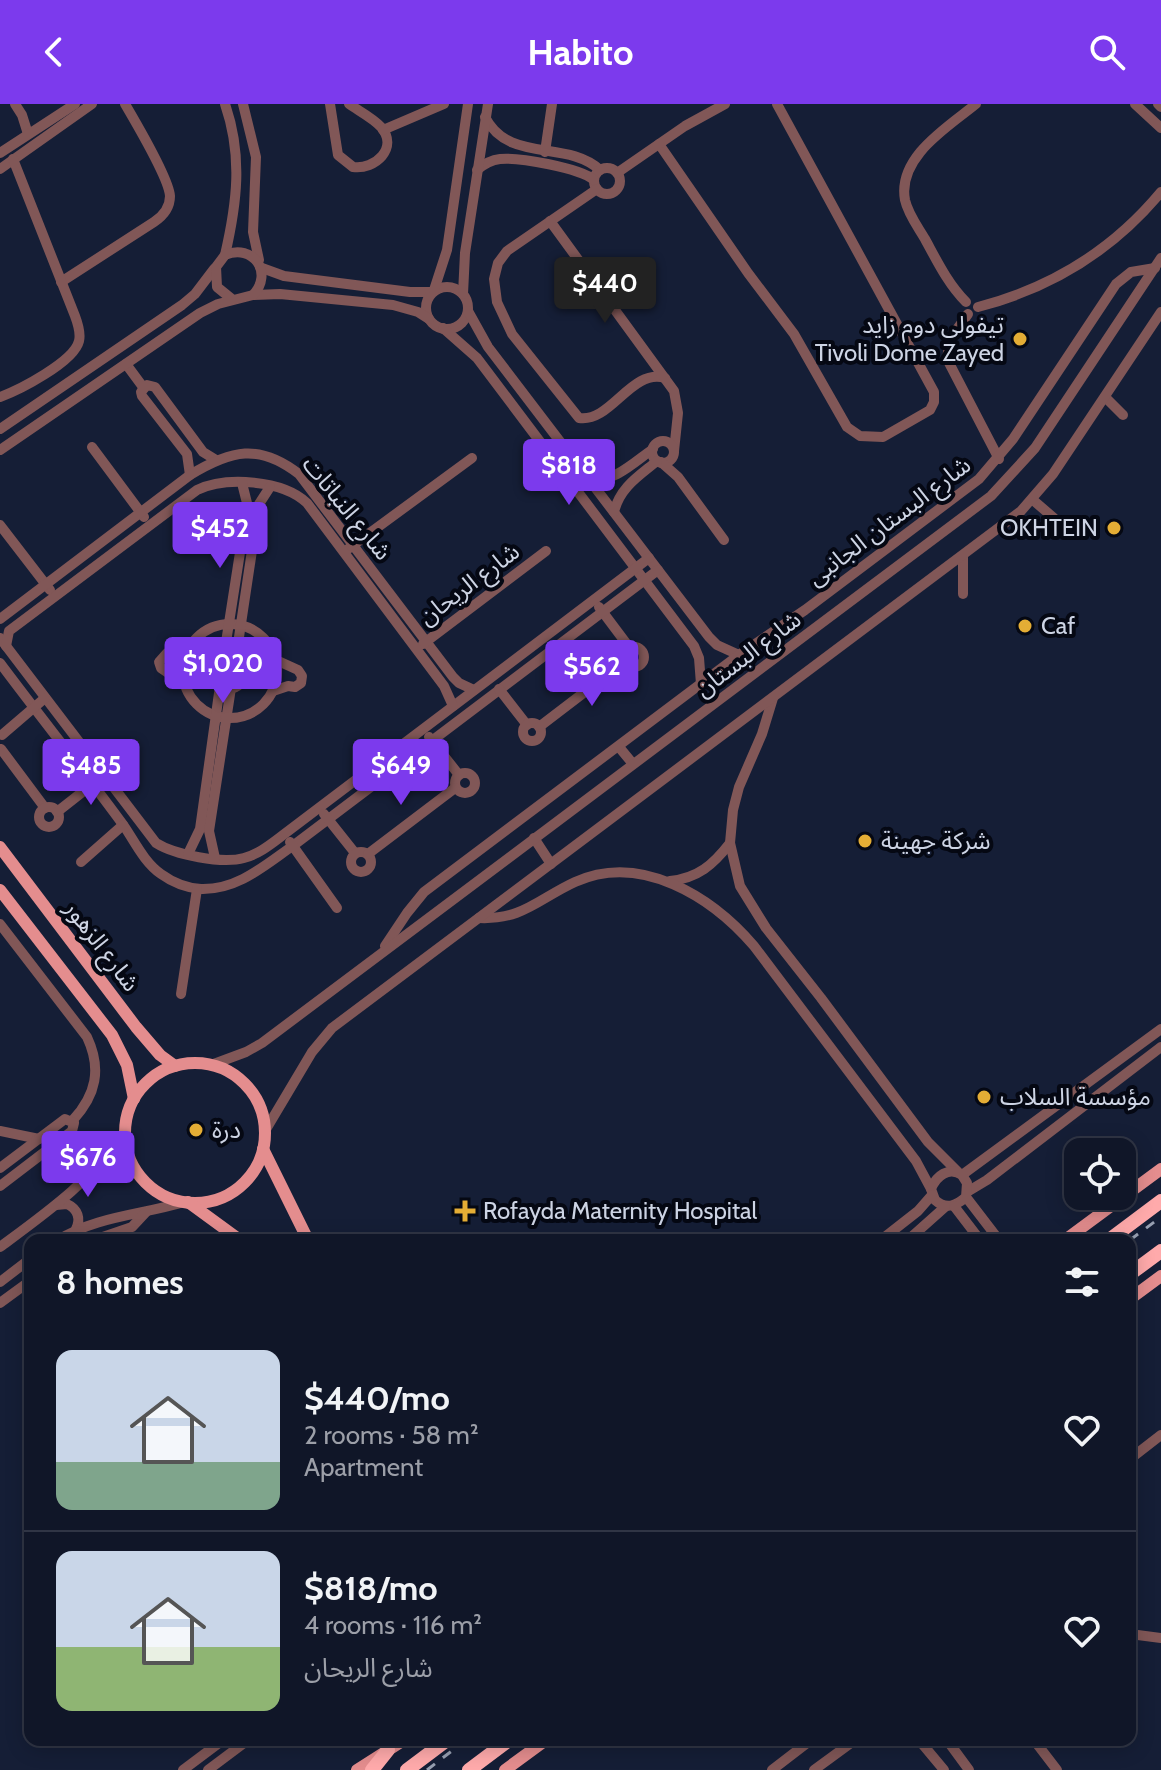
<!DOCTYPE html>
<html lang="en">
<head>
<meta charset="utf-8">
<style>
	:root { --surface:#101628; --page:#1e2334; --text:#f1f3f6; --muted:#9c9fa8; --line:#303545; --accent:#7c3aed }
	body { margin:0; font-family:Cabin,"Noto Sans Arabic",sans-serif; background:var(--page); color:var(--text); height:100vh; display:flex; flex-direction:column; font-size:30px; white-space:nowrap }
	* { box-sizing:border-box; margin:0 }
	p { font-size:26px; color:var(--muted) }
	.icon { flex:none; width:44px; height:44px; fill:none; stroke:currentColor; stroke-width:2; stroke-linecap:round; stroke-linejoin:round }
	.map { position:relative; flex:1; overflow:hidden }
	.side { position:absolute; left:24px; top:1130px; width:1112px; height:512px; display:flex; flex-direction:column; background:var(--surface); border-radius:16px; box-shadow:0 4px 20px #0003,0 0 0 2px var(--line) }
	.side>* { flex:none }
	.buttons { position:absolute; left:1064px; top:1034px; display:grid; gap:16px }
	.buttons a { display:grid; place-items:center; width:72px; height:72px; border-radius:16px; background:var(--surface); box-shadow:0 4px 20px #0003,0 0 0 2px var(--line); font-size:40px }
	.price { position:absolute; translate:-50% -68px; padding:0 18px; border-radius:8px; background:var(--accent); color:#fff; font-size:26px; line-height:52px; filter:drop-shadow(0 2px 4px #0008) }
	.price::after { content:''; position:absolute; left:50%; top:48px; width:24px; height:18px; margin-left:-12px; background:inherit; clip-path:polygon(0 0,100% 0,50% 100%) }
	.price.on { background:#222; color:#fff }
	ul { padding:0; list-style:none }
	li { display:flex; align-items:center; gap:24px; height:200px; padding:0 32px }
	li+li { border-top:2px solid var(--line) }
	li span { display:grid; place-items:center; flex:none; width:224px; height:160px; border-radius:16px; color:#555 }
	li>.icon { margin-inline-start:auto }
	span .icon { width:96px; height:96px; fill:#fffc; stroke-width:1 }
	li b { font-size:34px }
	h2 { display:flex; justify-content:space-between; align-items:center; height:96px; padding:0 32px; font-size:34px }
	header { display:flex; justify-content:space-between; align-items:center; height:104px; padding:0 32px; background:var(--accent); color:#fff; font-size:36px; font-weight:800 }
	.map>svg:first-child { display:block }
	.lines { fill:none; stroke-linecap:round; stroke-linejoin:round }
	.minor { stroke:#815757; stroke-width:10 }
	.major { stroke:#e48d8e; stroke-width:12 }
	.highway { stroke:#ffaaab; stroke-width:14 }
	.rail { stroke:#979fb1; stroke-width:3; stroke-dasharray:10 10; stroke-linecap:butt }
	.poi-dot { fill:#e4ad35; stroke:#050813; stroke-width:3 }
	.labels { text-anchor:middle; stroke-width:8; stroke-linejoin:round; paint-order:stroke }
	.poi-label { font-size:24px; fill:#cdd4e4; stroke:#050813; text-anchor:start }
	.street-label { font-size:24px; fill:#cdd4e4; stroke:#050813 }
</style>
</head>
<body>
<header><svg class="icon" aria-label="back" viewBox="0 0 24 24"><path d="M15 5l-7 7 7 7"/></svg>Habito<svg class="icon" aria-label="search" viewBox="0 0 24 24"><circle cx="10" cy="10" r="6"/><path d="M15 15l6 6"/></svg></header>
<div class="map">
<svg width="1161" height="1666" viewBox="0 0 1161 1666">
	<rect width="100%" height="100%" fill="#151e36"/>
	<g class="lines">
		<g class="minor">
			<path d="M 15,0 L 22,11 L 28,30"/>
			<path d="M 225,0 C 243,52 237,99 225,151"/>
			<path d="M 243,0 L 256,53 L 253,128 L 259,156"/>
			<path d="M 330,0 L 338,51 L 353,63 C 375,66 399,44 381,23 C 373,14 359,7 349,0"/>
			<path d="M 1135,0 L 1161,24"/>
			<path d="M 1158,0 L 1161,3"/>
			<path d="M 485,13 C 509,60 566,35 600,66"/>
			<path d="M 383,26 L 444,0"/>
			<path d="M 659,40 L 748,169 L 794,230 L 847,323 L 860,332 L 883,333 L 930,306 L 934,298 L 934,288 L 777,0"/>
			<path d="M 545,48 L 552,0"/>
			<path d="M 0,49 L 75,0"/>
			<circle cx="607" cy="77" r="13"/>
			<path d="M 0,65 L 92,0"/>
			<path d="M 477,66 C 484,60 491,56 500,55 C 519,53 580,64 594,76"/>
			<path d="M 617,69 L 685,22 L 725,0"/>
			<path d="M 597,85 L 507,147 L 498,159 L 494,175 L 497,198 L 512,230 L 579,314 C 611,319 631,264 665,274"/>
			<path d="M 550,117 L 674,287 L 678,309 L 674,347"/>
			<path d="M 262,164 L 284,172 L 410,188 L 432,188"/>
			<path d="M 61,178 L 154,118 C 163,112 170,104 170,92 C 169,75 135,17 125,0"/>
			<circle cx="447" cy="204" r="21"/>
			<path d="M 434,186 L 447,146 L 468,0"/>
			<path d="M 463,190 L 465,149 L 488,0"/>
			<path d="M 253,191 L 280,190 L 393,201 L 418,208 L 429,215"/>
			<path d="M 966,198 C 948,180 937,157 925,135 C 918,123 908,110 905,96 C 897,53 948,23 976,0"/>
			<path d="M 978,203 C 1051,184 1113,146 1161,88"/>
			<path d="M 468,207 L 488,243 L 709,533 L 717,541 L 739,551"/>
			<path d="M 968,210 L 950,235 L 947,255 L 999,355"/>
			<path d="M 443,224 L 477,254 L 694,542 L 699,554 L 701,580"/>
			<path d="M 126,260 L 143,283"/>
			<path d="M 0,293 C 19,286 74,258 79,237 C 81,229 78,220 75,212 L 13,55"/>
			<path d="M 1105,293 L 1123,311"/>
			<path d="M 0,325 L 182,201 L 195,190 L 214,165"/>
			<circle cx="663" cy="348" r="11"/>
			<path d="M 92,343 L 144,413"/>
			<path d="M 0,346 L 200,209 L 218,200 L 253,191 C 274,169 253,139 225,151 L 216,163 L 217,183 L 233,196"/>
			<path d="M 661,358 L 678,373 L 724,436"/>
			<path d="M 190,371 L 187,350 L 142,292 L 141,288 L 147,281 L 155,283 L 203,348 L 216,356"/>
			<path d="M 590,377 C 616,377 633,359 653,345"/>
			<path d="M 1033,396 L 1055,415"/>
			<path d="M 614,408 C 620,383 639,372 657,357"/>
			<path d="M 0,421 L 50,486"/>
			<path d="M 348,445 L 472,354"/>
			<path d="M 963,452 L 963,490"/>
			<path d="M 599,503 L 629,543"/>
			<path d="M 0,515 L 190,371 C 231,346 259,339 299,370 L 453,573 L 459,579 L 474,586"/>
			<circle cx="230" cy="567" r="47"/>
			<path d="M 0,534 L 156,739 C 175,751 222,760 244,754 C 259,750 271,740 283,731 L 649,454"/>
			<path d="M 423,540 L 546,447"/>
			<path d="M 6,542 L 9,527 L 197,386 C 226,372 283,376 307,399 L 444,582 L 453,602"/>
			<circle cx="634" cy="553" r="10"/>
			<path d="M 224,551 L 246,410 L 247,399 L 242,379"/>
			<circle cx="228" cy="568" r="17"/>
			<path d="M 236,553 L 259,400 L 270,383"/>
			<path d="M 0,559 C 41,614 84,667 124,722 C 135,738 144,758 161,770 C 172,778 187,784 201,785 C 238,786 265,761 294,741 L 658,466"/>
			<path d="M 183,579 L 161,564 L 159,558 L 167,549 L 186,548"/>
			<path d="M 499,585 L 527,621"/>
			<path d="M 273,587 L 288,582 L 295,583 L 301,579 L 302,572 L 298,566 L 276,556"/>
			<path d="M 773,594 L 762,630 L 739,683 L 733,706 L 730,739 L 740,782 L 766,824 L 821,894 L 928,1038 L 958,1068"/>
			<circle cx="532" cy="628" r="9"/>
			<path d="M 539,623 L 624,558"/>
			<path d="M 2,631 L 45,594"/>
			<path d="M 429,633 L 459,671"/>
			<path d="M 619,643 L 633,660"/>
			<path d="M 1,645 L 45,704"/>
			<circle cx="465" cy="679" r="10"/>
			<circle cx="49" cy="713" r="10"/>
			<path d="M 57,708 L 104,671"/>
			<path d="M 324,710 L 355,749"/>
			<path d="M 534,734 L 551,760"/>
			<path d="M 290,738 L 337,804"/>
			<circle cx="361" cy="758" r="10"/>
			<path d="M 188,750 L 200,725 L 220,582"/>
			<path d="M 368,750 L 455,684"/>
			<path d="M 215,754 L 209,727 L 231,584"/>
			<path d="M 81,758 L 123,721"/>
			<path d="M 670,777 C 698,774 713,761 730,739"/>
			<path d="M 479,814 C 523,816 538,795 575,778 C 641,748 712,793 754,842 L 916,1057 L 931,1085"/>
			<path d="M 0,820 L 87,933 C 102,965 96,991 73,1016"/>
			<path d="M 385,842 L 407,809 L 424,788 L 739,551 L 805,506 L 979,375 L 1013,335 L 1116,180 L 1131,168 L 1155,164"/>
			<path d="M 181,890 L 197,785"/>
			<path d="M 211,961 L 246,948 L 262,939 L 991,392 L 1035,344 L 1161,154"/>
			<path d="M 0,1027 L 39,1035"/>
			<path d="M 265,1027 L 312,948 L 332,924 L 1021,407 L 1053,370 L 1161,208"/>
			<path d="M 0,1064 L 65,1015 L 74,1019 L 72,1027 L 0,1082"/>
			<path d="M 962,1071 L 1161,925"/>
			<path d="M 967,1088 L 987,1076 L 1161,943"/>
			<path d="M 966,1093 C 956,1102 946,1106 935,1096 L 931,1085 C 936,1072 949,1062 962,1071 L 967,1079 L 966,1093 L 999,1136"/>
			<path d="M 56,1101 L 67,1100 C 78,1105 81,1115 76,1125"/>
			<path d="M 954,1102 L 980,1136"/>
			<path d="M 58,1136 C 97,1112 141,1111 184,1098"/>
			<path d="M 94,1136 L 132,1123 L 146,1108"/>
			<path d="M 881,1136 L 918,1107 L 932,1091"/>
			<path d="M 908,1136 L 945,1103"/>
			<path d="M 0,1143 C 46,1109 93,1076 125,1027"/>
			<path d="M 0,1178 L 30,1155"/>
			<path d="M 0,1199 L 30,1177"/>
			<path d="M 1130,1355 L 1161,1331"/>
			<path d="M 1130,1530 L 1161,1534"/>
			<path d="M 919,1636 L 944,1666"/>
			<path d="M 947,1636 L 969,1666"/>
			<path d="M 1034,1636 L 1057,1666"/>
			<path d="M 183,1666 L 223,1636"/>
			<path d="M 208,1666 L 248,1636"/>
			<path d="M 772,1666 L 811,1636"/>
			<path d="M 814,1666 L 855,1636"/>
		</g>
		<g class="major">
			<path d="M 0,743 L 136,923 L 160,951 L 175,962"/>
			<path d="M 0,786 L 112,931 L 127,961 L 134,995"/>
			<circle cx="195" cy="1029" r="70"/>
			<path d="M 263,1045 L 308,1136"/>
			<path d="M 188,1098 L 240,1136"/>
			<path d="M 1065,1136 L 1161,1065"/>
			<path d="M 1130,1195 L 1161,1172"/>
			<path d="M 357,1666 L 404,1636"/>
			<path d="M 505,1666 L 546,1636"/>
		</g>
		<g class="highway">
			<path d="M 1109,1136 L 1161,1097"/>
			<path d="M 1130,1170 L 1161,1147"/>
			<path d="M 372,1666 L 388,1646"/>
			<path d="M 407,1666 L 447,1636"/>
			<path d="M 469,1666 L 509,1636"/>
		</g>
		<g class="rail">
			<path d="M 1130,1136 L 1161,1113"/>
			<path d="M 427,1666 L 466,1636"/>
		</g>
	</g>
	<g class="poi-dot">
		<circle cx="1020" cy="235" r="8"/>
		<circle cx="1114" cy="424" r="8"/>
		<circle cx="1025" cy="522" r="8"/>
		<circle cx="865" cy="737" r="8"/>
		<circle cx="984" cy="993" r="8"/>
		<circle cx="196" cy="1026" r="8"/>
		<path d="M461 1095h8v8h8v8h-8v8h-8v-8h-8v-8h8z"/>
	</g>
	<g class="labels">
		<g class="poi-label">
			<text x="1004" y="229" text-anchor="end">تيفولى دوم زايد<tspan x="1004" dy="28">Tivoli Dome Zayed</tspan></text>
			<text x="1098" y="432" text-anchor="end">OKHTEIN</text>
			<text x="1041" y="530">Caf</text>
			<text x="881" y="745">شركة جهينة</text>
			<text x="1000" y="1001">مؤسسة السلاب</text>
			<text x="212" y="1034">درة</text>
			<text x="483" y="1115">Rofayda Maternity Hospital</text>
		</g>
		<g class="street-label">
			<text transform="translate(347 404) rotate(51)" y="8">شارع النباتات</text>
			<text transform="translate(889 417) rotate(-37)" y="8">شارع البستان الجانبى</text>
			<text transform="translate(469 480) rotate(-37)" y="8">شارع الريحان</text>
			<text transform="translate(748 550) rotate(-37)" y="8">شارع البستان</text>
			<text transform="translate(102 842) rotate(53)" y="8">شارع الزهور</text>
		</g>
	</g>
</svg>
<div class="buttons">
<a><svg class="icon" aria-label="locate" viewBox="0 0 24 24"><circle cx="12" cy="12" r="6"/><path d="M12 2v4M12 18v4M2 12h4M18 12h4"/></svg></a>
</div>
<b class="price on" style="left:605px;top:221px">$440</b>
<b class="price" style="left:569px;top:403px">$818</b>
<b class="price" style="left:220px;top:466px">$452</b>
<b class="price" style="left:223px;top:601px">$1,020</b>
<b class="price" style="left:592px;top:604px">$562</b>
<b class="price" style="left:91px;top:703px">$485</b>
<b class="price" style="left:401px;top:703px">$649</b>
<b class="price" style="left:88px;top:1095px">$676</b>
<section class="side">
<h2>8 homes<svg class="icon" aria-label="filters" viewBox="0 0 24 24"><path d="M4 7h16M4 17h16"/><circle cx="9" cy="7" r="2"/><circle cx="15" cy="17" r="2"/></svg></h2>
<ul>
<li><span style="background:linear-gradient(#c9d6e8 70%,#7fa58c 0)"><svg class="icon" aria-label="home" viewBox="0 0 24 24"><path d="M3 11l9-7 9 7M6 9v11h12V9"/></svg></span><div><b>$440/mo</b><p>2 rooms · 58 m²</p><p>Apartment</p></div><svg class="icon" aria-label="heart" viewBox="0 0 24 24"><path d="M12 20l-8-8c-3-5 5-10 8-4 3-6 11-1 8 4z"/></svg></li>
<li><span style="background:linear-gradient(#c9d6e8 60%,#8fb573 0)"><svg class="icon" aria-label="home" viewBox="0 0 24 24"><path d="M3 11l9-7 9 7M6 9v11h12V9"/></svg></span><div><b>$818/mo</b><p>4 rooms · 116 m²</p><p>شارع الريحان</p></div><svg class="icon" aria-label="heart" viewBox="0 0 24 24"><path d="M12 20l-8-8c-3-5 5-10 8-4 3-6 11-1 8 4z"/></svg></li>
</ul>
</section>
</div>
</body>
</html>
